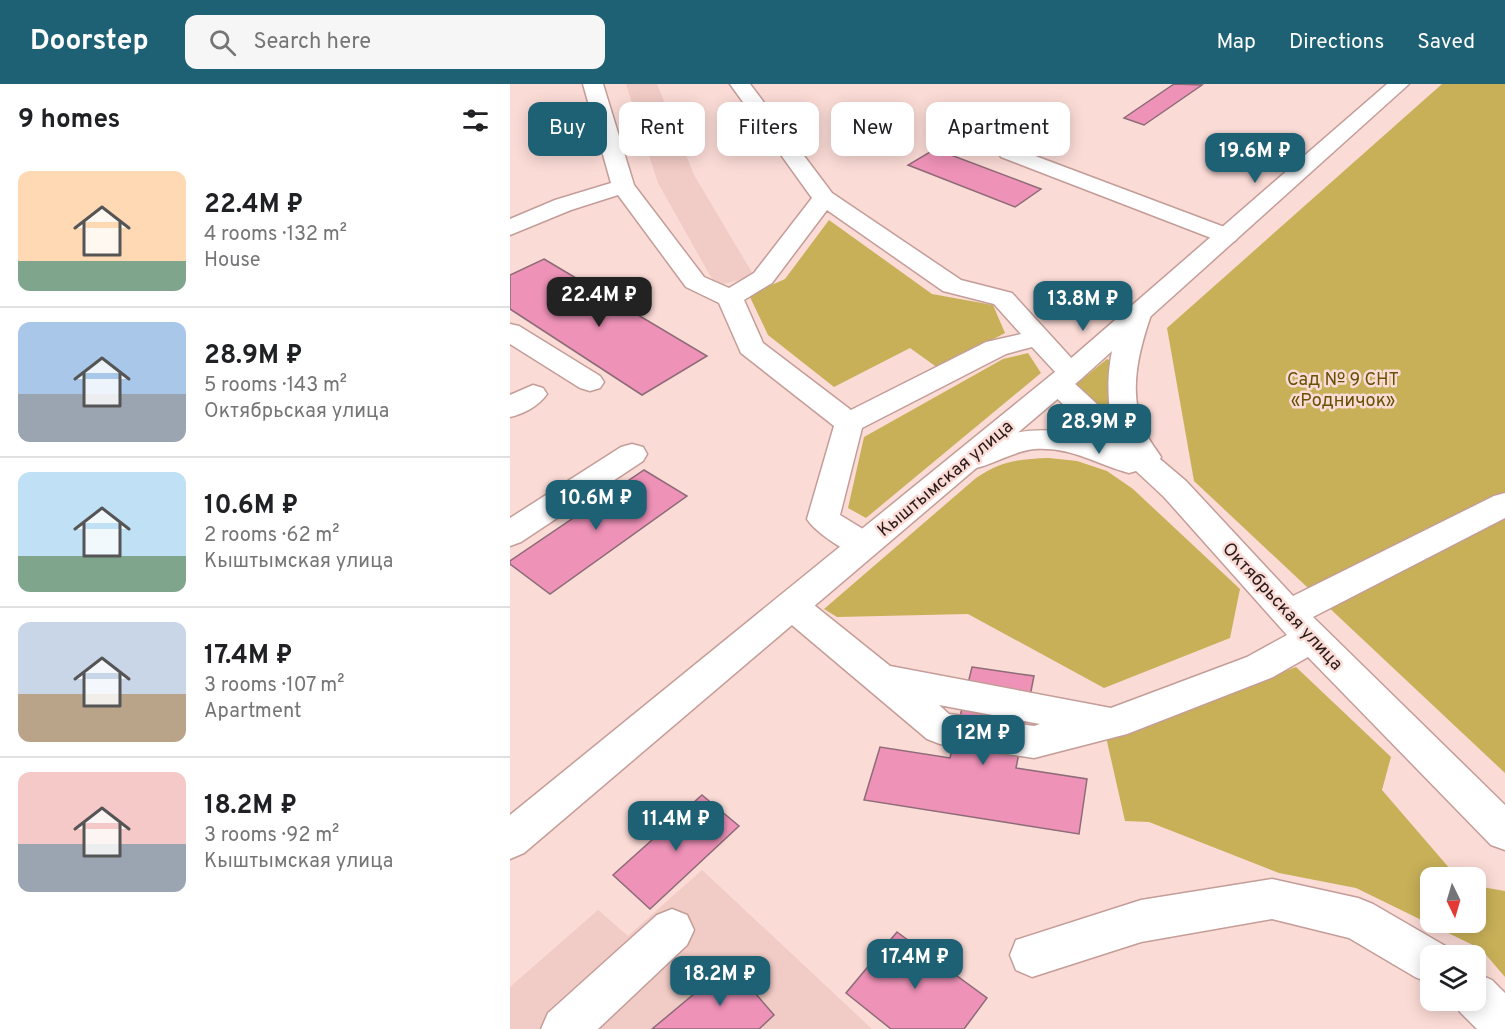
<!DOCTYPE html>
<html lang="en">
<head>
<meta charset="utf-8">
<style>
	:root { --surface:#fff; --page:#f6f6f6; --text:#202124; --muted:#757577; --line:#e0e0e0; --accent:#1e6074 }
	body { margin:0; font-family:Overpass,sans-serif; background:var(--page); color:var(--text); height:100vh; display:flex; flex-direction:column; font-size:22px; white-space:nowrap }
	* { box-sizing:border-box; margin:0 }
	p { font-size:20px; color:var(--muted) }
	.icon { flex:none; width:33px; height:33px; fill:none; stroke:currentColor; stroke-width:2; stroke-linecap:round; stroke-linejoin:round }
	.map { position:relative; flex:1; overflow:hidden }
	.drawer { display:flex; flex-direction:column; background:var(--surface); width:510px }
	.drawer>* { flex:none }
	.hud { position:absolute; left:18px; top:18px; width:570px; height:54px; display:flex; gap:12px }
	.needle { width:39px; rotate:175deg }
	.controls { position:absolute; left:910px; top:783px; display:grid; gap:12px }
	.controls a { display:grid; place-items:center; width:66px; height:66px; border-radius:12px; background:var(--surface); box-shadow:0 3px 15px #0003; font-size:30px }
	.price { position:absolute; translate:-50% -51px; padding:0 14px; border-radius:12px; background:var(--accent); color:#fff; font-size:20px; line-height:39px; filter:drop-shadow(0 2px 3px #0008) }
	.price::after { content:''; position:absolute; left:50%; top:36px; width:18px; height:14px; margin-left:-9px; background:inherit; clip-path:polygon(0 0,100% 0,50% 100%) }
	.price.active { background:#222; color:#fff }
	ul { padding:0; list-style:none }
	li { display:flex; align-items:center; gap:18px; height:150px; padding:0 18px }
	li+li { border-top:2px solid var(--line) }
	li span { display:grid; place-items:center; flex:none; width:168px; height:120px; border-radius:12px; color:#555 }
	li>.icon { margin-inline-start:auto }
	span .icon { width:72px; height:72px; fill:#fffc; stroke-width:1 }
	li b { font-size:26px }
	h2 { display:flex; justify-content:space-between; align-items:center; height:72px; padding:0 18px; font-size:26px }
	.pill { padding:0 21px; border-radius:12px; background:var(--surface); box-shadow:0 3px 15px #0003; font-size:21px; line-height:54px }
	.pill.active { background:var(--accent); color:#fff }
	header { display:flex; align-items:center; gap:36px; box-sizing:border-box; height:84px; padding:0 30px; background:var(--accent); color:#fff }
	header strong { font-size:28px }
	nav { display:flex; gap:33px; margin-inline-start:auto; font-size:21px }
	.search { width:420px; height:54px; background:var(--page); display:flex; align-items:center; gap:15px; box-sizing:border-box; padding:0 21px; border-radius:12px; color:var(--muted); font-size:22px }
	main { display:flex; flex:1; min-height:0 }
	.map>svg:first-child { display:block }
	.built { fill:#f1cbc5 }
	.green { fill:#c8b058 }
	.building { fill:#ef92b8; stroke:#8d6b77; stroke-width:1.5 }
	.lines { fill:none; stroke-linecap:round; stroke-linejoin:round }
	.minor-casing { stroke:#c49d98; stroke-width:3 }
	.major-casing { stroke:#c49d98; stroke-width:3 }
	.minor { fill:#fff; fill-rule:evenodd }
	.major { fill:#fff; fill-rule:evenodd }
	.labels { text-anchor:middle; stroke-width:5; stroke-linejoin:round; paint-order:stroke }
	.park-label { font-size:18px; fill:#655303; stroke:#fbdbd6 }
	.street-label { font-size:18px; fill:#291b19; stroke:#fbdbd6 }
</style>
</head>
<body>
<header>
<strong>Doorstep</strong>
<div class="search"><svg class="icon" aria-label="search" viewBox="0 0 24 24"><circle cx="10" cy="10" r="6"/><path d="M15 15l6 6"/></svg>Search here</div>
<nav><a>Map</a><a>Directions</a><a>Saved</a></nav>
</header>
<main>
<section class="drawer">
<h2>9 homes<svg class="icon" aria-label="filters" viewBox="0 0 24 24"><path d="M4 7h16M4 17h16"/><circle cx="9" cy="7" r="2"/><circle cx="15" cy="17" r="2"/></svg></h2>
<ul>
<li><span style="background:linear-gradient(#ffd9b3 75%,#7fa58c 0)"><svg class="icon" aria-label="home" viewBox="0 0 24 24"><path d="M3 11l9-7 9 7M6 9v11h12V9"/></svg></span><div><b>22.4M ₽</b><p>4 rooms · 132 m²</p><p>House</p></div></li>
<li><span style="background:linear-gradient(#a9c7e8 60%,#9aa5b1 0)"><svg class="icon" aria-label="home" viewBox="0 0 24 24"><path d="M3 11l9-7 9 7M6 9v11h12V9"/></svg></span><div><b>28.9M ₽</b><p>5 rooms · 143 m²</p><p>Октябрьская улица</p></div></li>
<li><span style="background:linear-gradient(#bfe0f5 70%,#7fa58c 0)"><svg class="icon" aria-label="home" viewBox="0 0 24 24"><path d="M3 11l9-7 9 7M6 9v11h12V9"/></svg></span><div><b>10.6M ₽</b><p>2 rooms · 62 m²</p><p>Кыштымская улица</p></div></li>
<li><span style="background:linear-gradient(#c9d6e8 60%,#b9a48a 0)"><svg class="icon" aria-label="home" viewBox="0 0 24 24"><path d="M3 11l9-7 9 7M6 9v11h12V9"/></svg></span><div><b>17.4M ₽</b><p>3 rooms · 107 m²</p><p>Apartment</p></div></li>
<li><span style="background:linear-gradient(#f6c9c9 60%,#9aa5b1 0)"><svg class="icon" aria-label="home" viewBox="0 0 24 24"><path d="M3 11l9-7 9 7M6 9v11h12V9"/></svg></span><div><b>18.2M ₽</b><p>3 rooms · 92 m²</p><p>Кыштымская улица</p></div></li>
</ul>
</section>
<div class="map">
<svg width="995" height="945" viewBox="0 0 995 945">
	<rect width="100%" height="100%" fill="#fbdbd6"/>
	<g class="built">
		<path d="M 116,0 L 147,0 L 184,91 L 244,192 L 206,202 L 148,99 Z"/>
		<path d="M 192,786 L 362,945 L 0,945 L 0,903 L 88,826 L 118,852 Z"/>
	</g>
	<g class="green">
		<path d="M 932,0 L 995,0 L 995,689 L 684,397 L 657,244 Z"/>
		<path d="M 319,136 L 422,210 L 483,221 L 495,249 L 428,284 L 400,264 L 324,303 L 258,251 L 239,211 L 275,195 Z"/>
		<path d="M 518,269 L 531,289 L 356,434 L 338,424 L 354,353 L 493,275 Z"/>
		<path d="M 597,275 L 602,277 L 603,339 L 564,302 Z"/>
		<path d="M 539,374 L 567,377 L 597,387 L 623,405 L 730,505 L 720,554 L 594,604 L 458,530 L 327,533 L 314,525 L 466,394 C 491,377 509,375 539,374 Z"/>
		<path d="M 786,583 L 881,673 L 872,706 L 947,793 L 921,794 L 921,838 L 966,838 L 966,802 L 995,807 L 995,893 L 971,865 L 846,804 L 769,789 L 639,738 L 615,737 L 596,653 Z"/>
	</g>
	<g class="building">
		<path d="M 664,0 L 692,1 L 634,41 L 614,34 Z"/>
		<path d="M 425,65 L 531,105 L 505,123 L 398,81 Z"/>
		<path d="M 34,175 L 197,272 L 132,311 L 0,225 L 0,191 Z"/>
		<path d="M 134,386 L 177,412 L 40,510 L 0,480 L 0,477 Z"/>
		<path d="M 462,583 L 524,592 L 506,684 L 577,695 L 569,750 L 354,716 L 370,663 L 440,674 Z"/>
		<path d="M 192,711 L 229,742 L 140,825 L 103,791 Z"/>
		<path d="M 387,848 L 477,914 L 454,945 L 381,945 L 336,909 Z"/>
		<path d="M 220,880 L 264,931 L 249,945 L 142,945 Z"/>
	</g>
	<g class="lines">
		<defs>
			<g id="minor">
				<path d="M 73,0 L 93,0 L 124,101 L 194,193 L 219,204 L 244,189 L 302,114 L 220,0 L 240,0 L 322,109 L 451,196 L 502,209 L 575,289 L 571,295 L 562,297 L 601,333 C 595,300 599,254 619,225 L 628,223 L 637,225 L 641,231 C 628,269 617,312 636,349 C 640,358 646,365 651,373 L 650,375 L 676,397 L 783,512 L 984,412 L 995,409 L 995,434 L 803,533 L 995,721 L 995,766 L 981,761 L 798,573 L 763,593 L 617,650 L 524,674 L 430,660 L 417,655 L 270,531 L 265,522 L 270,513 L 282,509 L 294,513 L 380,582 L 601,624 L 737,573 L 777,551 L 654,413 L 626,387 L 619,389 C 585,380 563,363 525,365 C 498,367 470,391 445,384 L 441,377 C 446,368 454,366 463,362 C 505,343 546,342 590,355 L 538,306 L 534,300 L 538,294 L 548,291 L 522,263 L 496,270 L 352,344 L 330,431 L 366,453 L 370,461 L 366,469 C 361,471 356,473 352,472 C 337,470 304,447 297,435 L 324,342 L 231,269 L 209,219 L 176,203 L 108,111 L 61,126 L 0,151 L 0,135 L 45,116 L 101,99 ZM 317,126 L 433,207 L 484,220 L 511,250 L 476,258 L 341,326 L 253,259 L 234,216 L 262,199 ZM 429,621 L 530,640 L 524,642 L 439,630 Z"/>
				<path d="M 499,62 L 725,147 L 729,152 L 725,157 L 717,159 L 709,157 L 491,73 L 488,68 L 491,63 Z"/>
				<path d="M 0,240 L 9,242 L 90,292 L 94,298 L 90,304 L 80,307 L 70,304 L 0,260 Z"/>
				<path d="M 23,301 L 33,304 L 37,310 C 29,322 13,330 0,333 L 0,311 Z"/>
				<path d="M 122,360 L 133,363 L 137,370 L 133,377 L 11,458 L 0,462 L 0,434 L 111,363 Z"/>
				<path d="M 762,795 L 848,814 L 863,820 L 937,863 L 940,872 L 921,872 L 921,900 L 905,893 L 839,854 L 762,835 L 631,858 L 522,893 L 506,886 L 500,871 L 506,856 L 631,816 Z"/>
				<path d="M 162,825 L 177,831 L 184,846 L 177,861 L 88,945 L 31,945 L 38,929 L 147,831 Z"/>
				<path d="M 966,889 L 982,896 L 995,909 L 995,945 L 967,945 L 950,928 L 945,916 L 966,916 Z"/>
			</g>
			<path id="major" d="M 877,0 L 899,0 L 571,295 L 14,769 L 0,775 L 0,731 L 551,283 Z"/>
		</defs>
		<use href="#minor" class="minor-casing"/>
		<use href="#major" class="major-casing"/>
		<use href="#minor" class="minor"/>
		<use href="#major" class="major"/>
	</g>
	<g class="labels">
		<g class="park-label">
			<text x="833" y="301">Сад № 9 СНТ<tspan x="833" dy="21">«Родничок»</tspan></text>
		</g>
		<g class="street-label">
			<text transform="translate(435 394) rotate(-40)" y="6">Кыштымская улица</text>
			<text transform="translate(773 522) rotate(47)" y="6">Октябрьская улица</text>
		</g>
	</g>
</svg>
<div class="controls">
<a><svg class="needle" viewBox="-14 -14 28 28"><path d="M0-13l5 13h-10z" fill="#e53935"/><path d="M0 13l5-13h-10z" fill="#757577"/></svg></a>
<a><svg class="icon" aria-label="layers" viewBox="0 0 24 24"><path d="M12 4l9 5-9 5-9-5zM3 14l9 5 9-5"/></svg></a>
</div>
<b class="price" style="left:745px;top:100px">19.6M ₽</b>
<b class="price active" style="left:89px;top:244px">22.4M ₽</b>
<b class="price" style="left:573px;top:248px">13.8M ₽</b>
<b class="price" style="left:589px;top:371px">28.9M ₽</b>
<b class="price" style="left:86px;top:447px">10.6M ₽</b>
<b class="price" style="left:473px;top:682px">12M ₽</b>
<b class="price" style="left:166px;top:768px">11.4M ₽</b>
<b class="price" style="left:405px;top:906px">17.4M ₽</b>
<b class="price" style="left:210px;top:923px">18.2M ₽</b>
<div class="hud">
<a class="pill active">Buy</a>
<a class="pill">Rent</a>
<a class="pill">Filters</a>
<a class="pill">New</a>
<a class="pill">Apartment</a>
</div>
</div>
</main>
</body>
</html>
